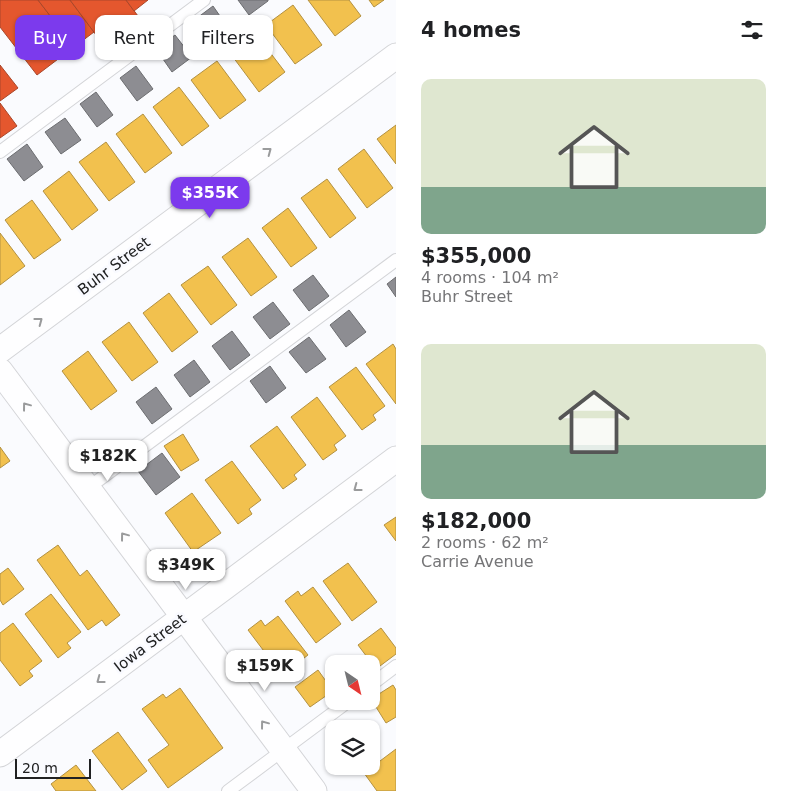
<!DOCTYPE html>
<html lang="en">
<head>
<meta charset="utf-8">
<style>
	:root { --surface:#fff; --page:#f6f6f6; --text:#202124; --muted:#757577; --accent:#7c3aed }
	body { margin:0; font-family:"DejaVu Sans",sans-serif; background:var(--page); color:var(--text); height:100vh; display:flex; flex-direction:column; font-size:19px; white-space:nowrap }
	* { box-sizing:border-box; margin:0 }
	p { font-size:16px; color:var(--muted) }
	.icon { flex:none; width:28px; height:28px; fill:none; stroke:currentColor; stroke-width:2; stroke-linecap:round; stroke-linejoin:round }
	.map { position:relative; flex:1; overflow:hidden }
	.sheet { display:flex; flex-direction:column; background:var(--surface); width:395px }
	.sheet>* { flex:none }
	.hud { position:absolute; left:15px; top:15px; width:305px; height:45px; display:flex; gap:10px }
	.needle { width:32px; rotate:145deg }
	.tools { position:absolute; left:325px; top:655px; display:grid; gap:10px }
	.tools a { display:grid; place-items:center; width:55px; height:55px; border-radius:10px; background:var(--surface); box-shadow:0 1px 4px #0004; font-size:25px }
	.scale { position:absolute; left:15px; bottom:12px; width:76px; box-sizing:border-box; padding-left:5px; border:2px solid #202122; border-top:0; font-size:14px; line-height:18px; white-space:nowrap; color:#202122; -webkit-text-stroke:4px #f9faff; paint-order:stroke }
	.price { position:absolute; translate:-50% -42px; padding:0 11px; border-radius:10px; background:#fff; color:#222; font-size:16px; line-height:32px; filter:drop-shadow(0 1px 2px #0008) }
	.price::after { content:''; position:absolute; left:50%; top:30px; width:15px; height:11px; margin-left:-8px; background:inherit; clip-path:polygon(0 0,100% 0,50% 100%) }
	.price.active { background:var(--accent); color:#fff }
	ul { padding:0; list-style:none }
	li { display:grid; align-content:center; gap:10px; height:265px; padding:0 25px }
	li span { display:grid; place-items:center; height:155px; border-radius:10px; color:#555 }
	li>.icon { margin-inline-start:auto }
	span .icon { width:90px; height:90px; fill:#fffc; stroke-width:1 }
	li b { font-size:21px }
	h2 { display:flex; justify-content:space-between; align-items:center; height:60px; padding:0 25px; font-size:21px }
	.chip { padding:0 18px; border-radius:10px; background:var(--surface); box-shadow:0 1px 4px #0004; font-size:18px; line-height:45px }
	.chip.active { background:var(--accent); color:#fff }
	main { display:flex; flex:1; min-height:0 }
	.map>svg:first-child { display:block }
	.homes { fill:#f2c14e; stroke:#b39141 }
	.shops { fill:#e4572e; stroke:#a9472a }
	.industry { fill:#8d8d92; stroke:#6c6d70 }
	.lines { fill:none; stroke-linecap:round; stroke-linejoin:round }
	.lane-casing { stroke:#d4d5d8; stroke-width:14 }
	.street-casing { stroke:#d4d5d8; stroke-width:27 }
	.lane { stroke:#fefeff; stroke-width:12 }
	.street { stroke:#fefeff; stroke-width:25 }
	.oneway { stroke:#9a9b9c }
	.labels { text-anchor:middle; stroke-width:5; stroke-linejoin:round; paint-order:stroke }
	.street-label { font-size:15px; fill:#202122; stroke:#f9faff }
</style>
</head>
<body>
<main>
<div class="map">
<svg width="396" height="791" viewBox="0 0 396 791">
	<rect width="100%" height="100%" fill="#fafbfe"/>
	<g class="homes">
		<path d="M 308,0 L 349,0 L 361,16 L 335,36 Z"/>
		<path d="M 369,0 L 384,0 L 374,7 Z"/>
		<path d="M 293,5 L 322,45 L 295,64 L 266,25 Z"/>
		<path d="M 256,34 L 285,72 L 259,92 L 230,53 Z"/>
		<path d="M 217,61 L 246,100 L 220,119 L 191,80 Z"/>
		<path d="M 179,87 L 209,126 L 182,146 L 153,107 Z"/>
		<path d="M 143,114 L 172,153 L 145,173 L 116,134 Z"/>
		<path d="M 396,125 L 396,164 L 377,139 Z"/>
		<path d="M 106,142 L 135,182 L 109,201 L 79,162 Z"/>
		<path d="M 364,149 L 393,188 L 367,208 L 338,169 Z"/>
		<path d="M 69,171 L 98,210 L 72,230 L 43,191 Z"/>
		<path d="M 327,179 L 356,218 L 330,238 L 301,198 Z"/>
		<path d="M 32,200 L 61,240 L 34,259 L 5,220 Z"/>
		<path d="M 288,208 L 317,248 L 291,267 L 262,228 Z"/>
		<path d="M 0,233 L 25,266 L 0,285 Z"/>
		<path d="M 248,238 L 277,277 L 251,296 L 222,257 Z"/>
		<path d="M 208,266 L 237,305 L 211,325 L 181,285 Z"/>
		<path d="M 169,293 L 198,332 L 172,352 L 143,313 Z"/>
		<path d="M 129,322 L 158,362 L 132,381 L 102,342 Z"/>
		<path d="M 393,344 L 396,349 L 396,404 L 366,364 Z"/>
		<path d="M 88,351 L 117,391 L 91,410 L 62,371 Z"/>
		<path d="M 356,367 L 385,406 L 373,415 L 376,420 L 362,430 L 329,387 Z"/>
		<path d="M 317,397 L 346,436 L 334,445 L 337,450 L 323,460 L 291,417 Z"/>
		<path d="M 277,426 L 306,465 L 294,475 L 297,479 L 283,489 L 250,446 Z"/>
		<path d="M 183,434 L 199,460 L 181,471 L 164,446 Z"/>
		<path d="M 0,447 L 10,461 L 0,468 Z"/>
		<path d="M 232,461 L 261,500 L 249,509 L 252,514 L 238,524 L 205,480 Z"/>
		<path d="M 192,493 L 221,533 L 193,552 L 165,513 Z"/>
		<path d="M 396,517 L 396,541 L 384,525 Z"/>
		<path d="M 58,545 L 80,576 L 87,570 L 120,615 L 106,626 L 102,620 L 88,630 L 37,560 Z"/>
		<path d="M 348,563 L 377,602 L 352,621 L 323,581 Z"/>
		<path d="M 8,568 L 24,589 L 3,605 L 0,600 L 0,574 Z"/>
		<path d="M 313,587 L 341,624 L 316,643 L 285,601 L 298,591 L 301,596 Z"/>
		<path d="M 51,594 L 81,632 L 67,643 L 71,648 L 58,658 L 25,614 Z"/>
		<path d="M 278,616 L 308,655 L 282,675 L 248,630 L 261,620 L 265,626 Z"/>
		<path d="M 13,623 L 42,661 L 29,671 L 33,676 L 20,686 L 0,660 L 0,633 Z"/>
		<path d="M 381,628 L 396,648 L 396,654 L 376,669 L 358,645 Z"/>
		<path d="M 318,670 L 333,691 L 310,707 L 295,687 Z"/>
		<path d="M 393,685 L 396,690 L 396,717 L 386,723 L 371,699 Z"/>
		<path d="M 180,688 L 223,748 L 168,788 L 148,760 L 169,745 L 142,709 L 163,694 L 166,698 Z"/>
		<path d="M 118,732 L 147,771 L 122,790 L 92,751 Z"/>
		<path d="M 371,736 L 378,747 L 371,752 Z"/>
		<path d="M 396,749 L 396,791 L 377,791 L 364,773 Z"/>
		<path d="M 76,765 L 96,791 L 56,791 L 51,784 Z"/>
	</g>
	<g class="shops">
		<path d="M 0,0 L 38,0 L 74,47 L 37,75 L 0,27 Z"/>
		<path d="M 38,0 L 70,0 L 94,32 L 74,47 Z"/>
		<path d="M 70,0 L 126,0 L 147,28 L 111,55 Z"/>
		<path d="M 126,0 L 148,0 L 134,11 Z"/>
		<path d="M 0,65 L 18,88 L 0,101 Z"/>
		<path d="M 0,103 L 17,126 L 0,138 Z"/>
	</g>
	<g class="industry">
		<path d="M 238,0 L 268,0 L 268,1 L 249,15 Z"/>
		<path d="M 213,6 L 229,29 L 210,43 L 193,21 Z"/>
		<path d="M 175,35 L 192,57 L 172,72 L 156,49 Z"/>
		<path d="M 136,66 L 153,89 L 137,101 L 120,78 Z"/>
		<path d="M 96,92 L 113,115 L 97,127 L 80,104 Z"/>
		<path d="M 65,118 L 81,140 L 61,154 L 45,132 Z"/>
		<path d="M 27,144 L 43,167 L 24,181 L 7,159 Z"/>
		<path d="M 313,275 L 329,296 L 309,311 L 293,290 Z"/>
		<path d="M 396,277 L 396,297 L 387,284 Z"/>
		<path d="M 273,302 L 290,324 L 270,339 L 253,317 Z"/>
		<path d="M 349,310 L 366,332 L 346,347 L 330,325 Z"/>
		<path d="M 232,331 L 250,355 L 230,370 L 212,346 Z"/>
		<path d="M 309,337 L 326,359 L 306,373 L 289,352 Z"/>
		<path d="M 194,360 L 210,382 L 190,397 L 174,375 Z"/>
		<path d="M 270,366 L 286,388 L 266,403 L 250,381 Z"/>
		<path d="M 156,387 L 172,409 L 152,424 L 136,402 Z"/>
		<path d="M 162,453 L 180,477 L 156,495 L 138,471 Z"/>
	</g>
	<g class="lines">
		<defs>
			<g id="lane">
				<path d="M 0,152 L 204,0"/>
				<path d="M 88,488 L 396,260"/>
				<path d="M 371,685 L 396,666"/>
				<path d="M 228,791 L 349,701"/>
			</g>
			<g id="street">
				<path d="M 0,350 L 396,56"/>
				<path d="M 0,371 L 314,791"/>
				<path d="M 0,754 L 396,459"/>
			</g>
		</defs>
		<use href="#lane" class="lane-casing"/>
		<use href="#street" class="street-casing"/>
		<use href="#lane" class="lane"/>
		<use href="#street" class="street"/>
	</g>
	<defs><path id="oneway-chevron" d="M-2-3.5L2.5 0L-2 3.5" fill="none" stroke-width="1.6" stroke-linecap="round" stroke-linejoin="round" transform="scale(1.25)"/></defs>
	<g class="oneway">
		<use href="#oneway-chevron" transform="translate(268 151) rotate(-37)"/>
		<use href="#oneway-chevron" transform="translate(39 321) rotate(-37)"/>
		<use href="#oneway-chevron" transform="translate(26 406) rotate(-127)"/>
		<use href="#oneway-chevron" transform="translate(357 488) rotate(143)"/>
		<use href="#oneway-chevron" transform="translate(124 536) rotate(-127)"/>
		<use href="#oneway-chevron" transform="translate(100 680) rotate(143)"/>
		<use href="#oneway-chevron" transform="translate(264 724) rotate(-127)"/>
	</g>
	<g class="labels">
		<g class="street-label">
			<text transform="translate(114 266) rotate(-37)" y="5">Buhr Street</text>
			<text transform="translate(150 643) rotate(-37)" y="5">Iowa Street</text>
		</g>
	</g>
</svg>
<div class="tools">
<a><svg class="needle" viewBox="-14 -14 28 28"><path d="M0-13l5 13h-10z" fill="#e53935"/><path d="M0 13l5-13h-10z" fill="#757577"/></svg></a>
<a><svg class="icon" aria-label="layers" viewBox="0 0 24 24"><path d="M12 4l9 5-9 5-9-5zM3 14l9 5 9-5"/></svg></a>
</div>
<div class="scale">20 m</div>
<b class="price active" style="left:210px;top:219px">$355K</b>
<b class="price" style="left:108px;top:482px">$182K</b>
<b class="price" style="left:186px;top:591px">$349K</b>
<b class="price" style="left:265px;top:692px">$159K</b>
<div class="hud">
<a class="chip active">Buy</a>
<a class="chip">Rent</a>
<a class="chip">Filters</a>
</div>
</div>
<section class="sheet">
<h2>4 homes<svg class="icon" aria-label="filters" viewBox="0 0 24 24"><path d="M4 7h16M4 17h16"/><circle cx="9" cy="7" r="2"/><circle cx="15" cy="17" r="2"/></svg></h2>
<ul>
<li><span style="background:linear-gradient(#dfe7d0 70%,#7fa58c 0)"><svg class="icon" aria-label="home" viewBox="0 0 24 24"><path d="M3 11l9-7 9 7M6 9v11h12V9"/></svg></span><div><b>$355,000</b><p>4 rooms · 104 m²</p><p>Buhr Street</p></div></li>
<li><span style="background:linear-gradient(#dfe7d0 65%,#7fa58c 0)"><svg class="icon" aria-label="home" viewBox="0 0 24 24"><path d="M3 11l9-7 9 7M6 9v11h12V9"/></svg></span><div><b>$182,000</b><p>2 rooms · 62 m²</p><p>Carrie Avenue</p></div></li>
</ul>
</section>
</main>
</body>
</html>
